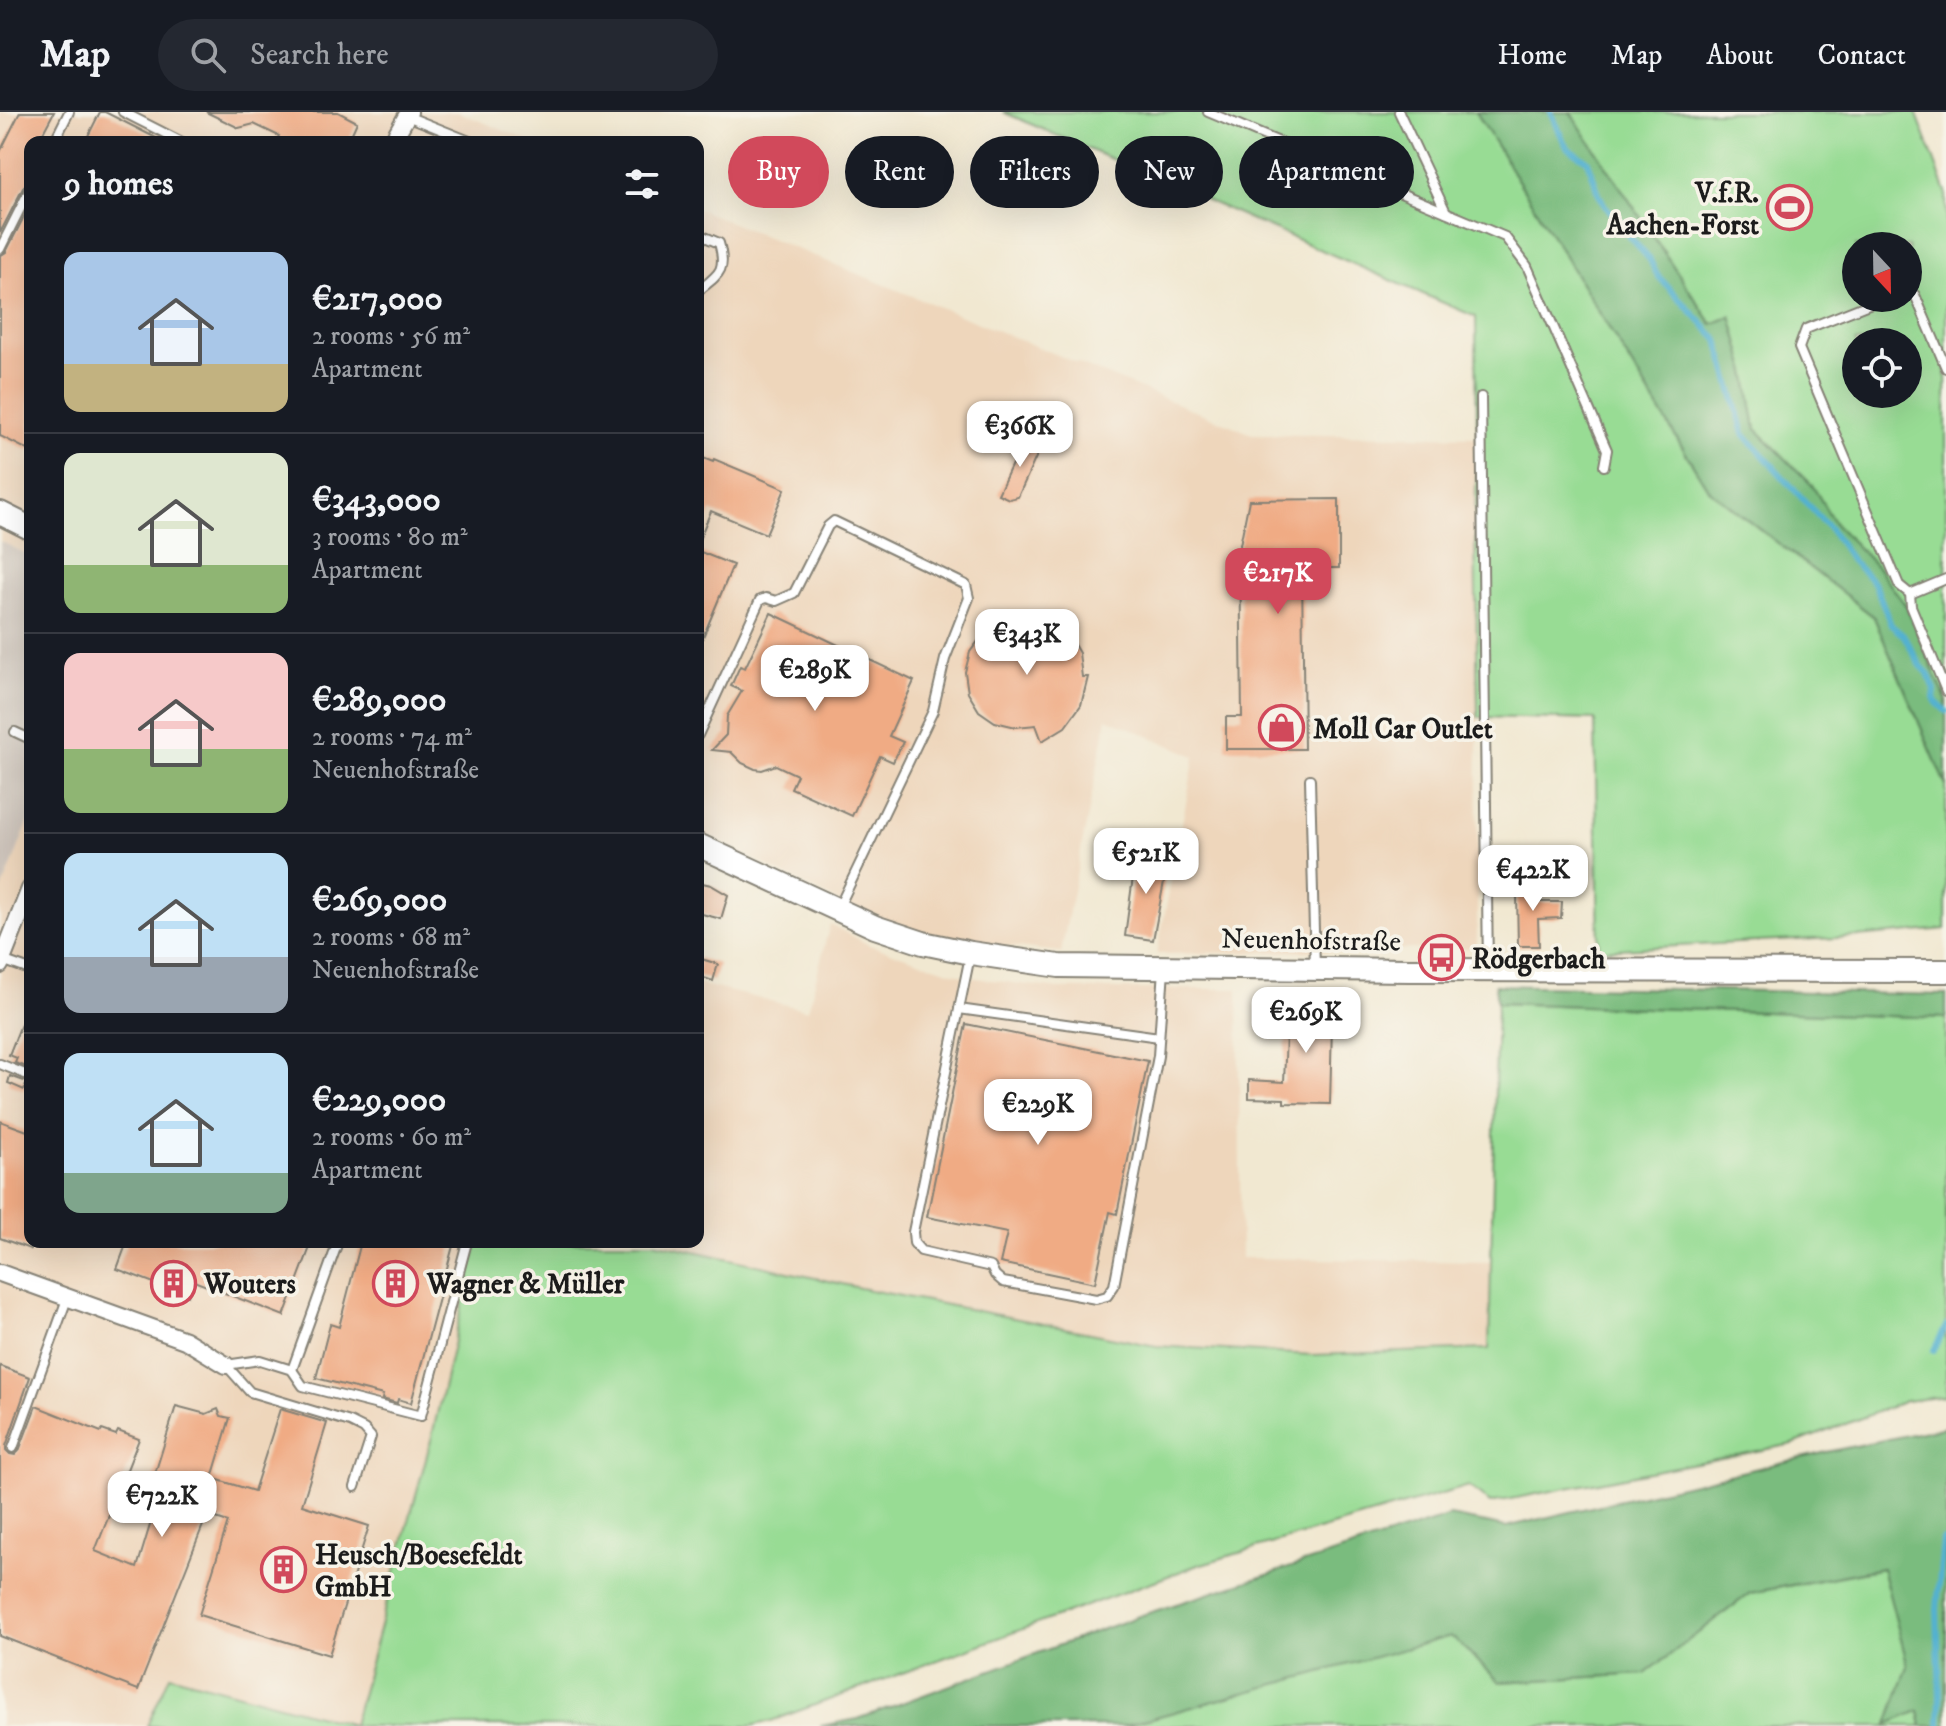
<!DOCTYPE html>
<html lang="en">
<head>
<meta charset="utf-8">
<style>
	:root { --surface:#171b24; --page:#242831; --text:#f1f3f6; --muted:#9ea1a6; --line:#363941; --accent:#d1495b }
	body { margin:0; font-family:"IM FELL DW Pica",serif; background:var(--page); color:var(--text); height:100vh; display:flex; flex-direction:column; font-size:30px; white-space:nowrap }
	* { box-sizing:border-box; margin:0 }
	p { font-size:26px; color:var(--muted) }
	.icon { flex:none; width:44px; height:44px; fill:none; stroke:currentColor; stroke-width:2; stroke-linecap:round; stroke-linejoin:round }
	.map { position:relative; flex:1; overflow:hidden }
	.details { position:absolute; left:24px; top:24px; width:680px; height:1112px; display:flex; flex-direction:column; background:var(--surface); border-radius:16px; box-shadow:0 8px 32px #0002 }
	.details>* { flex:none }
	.hud { position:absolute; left:728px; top:24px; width:760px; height:72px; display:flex; gap:16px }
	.needle { width:52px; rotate:158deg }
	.buttons { position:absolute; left:1842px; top:120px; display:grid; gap:16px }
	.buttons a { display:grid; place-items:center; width:80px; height:80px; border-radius:50%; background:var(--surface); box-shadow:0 8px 32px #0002; font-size:40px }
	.price { position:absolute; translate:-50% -68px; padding:0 18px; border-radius:16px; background:#fff; color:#222; font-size:26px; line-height:52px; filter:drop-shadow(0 2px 4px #0008) }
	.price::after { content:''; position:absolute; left:50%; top:48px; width:24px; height:18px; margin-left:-12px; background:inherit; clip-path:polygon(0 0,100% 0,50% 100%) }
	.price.selected { background:var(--accent); color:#fff }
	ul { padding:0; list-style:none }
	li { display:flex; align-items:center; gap:24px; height:200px; padding:0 40px }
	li+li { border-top:2px solid var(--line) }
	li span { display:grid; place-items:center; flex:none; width:224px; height:160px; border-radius:16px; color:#555 }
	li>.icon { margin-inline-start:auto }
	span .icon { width:96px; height:96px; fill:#fffc; stroke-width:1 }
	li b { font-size:34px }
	h2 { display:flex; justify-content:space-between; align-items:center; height:96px; padding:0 40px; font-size:34px }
	.pill { padding:0 28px; border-radius:36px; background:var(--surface); box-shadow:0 8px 32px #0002; font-size:28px; line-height:72px }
	.pill.selected { background:var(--accent); color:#fff }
	header { display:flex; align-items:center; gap:48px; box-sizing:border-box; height:112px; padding:0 40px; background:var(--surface); border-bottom:2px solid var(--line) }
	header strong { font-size:38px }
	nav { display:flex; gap:44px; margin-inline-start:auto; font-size:28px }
	.search { width:560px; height:72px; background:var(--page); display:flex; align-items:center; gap:20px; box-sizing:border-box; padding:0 28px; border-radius:44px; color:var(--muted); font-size:30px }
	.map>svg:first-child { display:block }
	.built { fill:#eed6bb }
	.industrial { fill:#ccc2b9 }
	.green { fill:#98dc94; stroke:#5a7c58; stroke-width:2; fill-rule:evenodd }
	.forest { fill:#7abc7e; stroke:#4b6c4d; stroke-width:2 }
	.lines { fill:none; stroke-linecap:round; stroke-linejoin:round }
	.stream { stroke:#52b1d0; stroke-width:6 }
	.building { fill:#f0ab84 }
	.lane-casing { stroke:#868276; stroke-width:12 }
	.street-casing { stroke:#868276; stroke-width:20 }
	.secondary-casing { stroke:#868276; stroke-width:26 }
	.lane { stroke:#fff; stroke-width:8 }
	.street { stroke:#fff; stroke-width:16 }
	.secondary { stroke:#fff; stroke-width:22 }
	.labels { text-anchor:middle; stroke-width:7; stroke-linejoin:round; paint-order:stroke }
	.poi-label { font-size:28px; font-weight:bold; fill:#1c1c1c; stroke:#f7f3e8; text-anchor:start }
	.street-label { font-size:28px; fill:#1c1c1c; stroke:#f7f3e8 }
</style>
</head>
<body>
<header>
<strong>Map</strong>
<div class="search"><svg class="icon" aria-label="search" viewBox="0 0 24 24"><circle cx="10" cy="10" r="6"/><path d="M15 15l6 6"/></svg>Search here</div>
<nav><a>Home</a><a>Map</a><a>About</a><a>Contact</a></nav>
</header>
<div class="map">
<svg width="1946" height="1614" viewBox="0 0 1946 1614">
	<rect width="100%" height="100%" fill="#f7f3e8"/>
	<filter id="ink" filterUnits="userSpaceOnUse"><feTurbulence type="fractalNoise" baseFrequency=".0125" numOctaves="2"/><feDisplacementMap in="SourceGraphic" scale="16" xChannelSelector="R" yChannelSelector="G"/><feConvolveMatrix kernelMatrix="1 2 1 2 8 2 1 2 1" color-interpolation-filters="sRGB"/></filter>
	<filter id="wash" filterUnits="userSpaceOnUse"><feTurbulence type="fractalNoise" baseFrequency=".006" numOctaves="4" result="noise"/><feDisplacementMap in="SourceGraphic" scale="32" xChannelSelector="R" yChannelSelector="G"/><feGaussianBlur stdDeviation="1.8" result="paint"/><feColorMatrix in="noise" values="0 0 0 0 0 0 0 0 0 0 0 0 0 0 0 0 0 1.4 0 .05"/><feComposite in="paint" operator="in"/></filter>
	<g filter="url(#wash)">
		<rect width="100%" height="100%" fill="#f1e8d1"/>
		<g class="built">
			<path d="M 0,0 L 458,0 L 532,30 L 30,30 L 30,444 L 0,429 Z"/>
			<path d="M 698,97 L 1252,322 L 1477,325 L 1475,420 L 1478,605 L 1477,836 L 1157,842 L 1195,644 L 1107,606 L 1061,840 L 974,830 L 915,818 L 839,790 L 698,719 Z"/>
			<path d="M 30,706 L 30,1130 L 477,1130 L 431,1328 L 353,1613 L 170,1563 L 147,1614 L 0,1614 L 0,783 Z"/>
			<path d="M 830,812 L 869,833 L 968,865 L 1058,877 L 1238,877 L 1241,1146 L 1490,1150 L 1489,1237 L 1312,1243 L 1156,1234 L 860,1176 L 654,1130 L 698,1130 L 698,872 L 808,898 Z"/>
		</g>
		<path class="industrial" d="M 0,429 L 30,444 L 30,706 L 0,783 Z"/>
		<g class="green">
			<path d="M 1003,0 L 1476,0 L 1708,377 L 1874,505 L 1946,674 L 1946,817 L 1856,825 L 1599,838 L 1595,608 L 1478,605 L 1475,420 L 1477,325 L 1476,205 Z"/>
			<path d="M 1570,0 L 1916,0 L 1946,80 L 1946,587 L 1906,494 L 1877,455 L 1835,412 L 1812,373 L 1756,317 L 1745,254 L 1731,204 L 1712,212 ZM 1856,134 L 1908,134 L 1908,186 L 1856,186 ZM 1856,230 L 1908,230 L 1908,282 L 1856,282 Z"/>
			<path d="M 1497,891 L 1946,906 L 1946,1284 L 1906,1289 L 1793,1332 L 1490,1391 L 1469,1374 L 1198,1453 L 771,1609 L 751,1614 L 147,1614 L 170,1563 L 353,1613 L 431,1328 L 477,1130 L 654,1130 L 860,1176 L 1156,1234 L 1312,1243 L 1489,1237 Z"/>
			<path d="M 1883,1456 L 1908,1554 L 1889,1611 L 1919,1599 L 1922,1614 L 1123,1614 L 1451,1524 L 1500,1570 L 1644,1562 L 1750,1481 Z"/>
		</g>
		<g class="forest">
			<path d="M 1476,0 L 1570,0 L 1712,212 L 1731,204 L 1745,254 L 1756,317 L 1812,373 L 1835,412 L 1877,455 L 1906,494 L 1946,587 L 1946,674 L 1874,505 L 1708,377 Z"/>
			<path d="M 1495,873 L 1946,883 L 1946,906 L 1497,891 Z"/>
			<path d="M 1946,1315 L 1946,1614 L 1922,1614 L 1919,1599 L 1888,1612 L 1908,1554 L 1882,1456 L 1750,1481 L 1645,1562 L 1500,1570 L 1451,1524 L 1123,1614 L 820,1614 L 858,1607 L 1136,1505 L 1450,1404 L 1506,1415 L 1831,1339 Z"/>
		</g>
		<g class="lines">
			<g class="stream">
				<path d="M 1551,0 L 1564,30 L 1568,36 L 1588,49 L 1599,82 L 1605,94 L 1621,110 L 1629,124 L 1650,148 L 1657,163 L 1718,228 L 1744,322 L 1830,417 L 1852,449 L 1875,472 L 1891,513 L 1904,524 L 1921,554 L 1928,561 L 1935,578 L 1934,586 L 1937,591 L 1946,599"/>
				<path d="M 1934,1238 L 1946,1214"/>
				<path d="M 1939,1614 L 1940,1585 L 1937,1497 L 1943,1428"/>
			</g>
		</g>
		<g id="blocks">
			<g class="building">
				<path d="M 20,0 L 54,0 L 38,30 L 30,30 L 30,70 L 24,74 L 0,121 L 0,40 Z"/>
				<path d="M 100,0 L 105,0 L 164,30 L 85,30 Z"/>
				<path d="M 206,0 L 338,0 L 357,10 L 348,30 L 276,30 L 279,24 L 254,12 L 239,16 Z"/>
				<path d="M 30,93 L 30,339 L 0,324 L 0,144 L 6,140 Z"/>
				<path d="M 1025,324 L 1042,332 L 1018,385 L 1009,387 L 998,382 Z"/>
				<path d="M 698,344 L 713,350 L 714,347 L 785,377 L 766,422 L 711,399 L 698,430 Z"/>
				<path d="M 1339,387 L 1339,456 L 1302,456 L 1304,637 L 1226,637 L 1226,605 L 1242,605 L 1240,433 L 1249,388 Z"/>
				<path d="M 698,439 L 733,453 L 698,537 Z"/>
				<path d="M 771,501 L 914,569 L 889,624 L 903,630 L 893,650 L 880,644 L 852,704 L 791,676 L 797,663 L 776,653 L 762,658 L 755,657 L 742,651 L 731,640 L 712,638 L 726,623 L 727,604 L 742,579 L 731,574 L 740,554 L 745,556 Z"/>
				<path d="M 1046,505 L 1066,519 L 1079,541 L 1082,565 L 1088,565 L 1081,593 L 1065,615 L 1042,629 L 1036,613 L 1016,615 L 995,610 L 979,599 L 968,581 L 965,560 L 970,540 L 982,524 L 1000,513 L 1021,510 L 1041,515 Z"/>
				<path d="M 1152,741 L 1169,743 L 1153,828 L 1125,824 L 1133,765 L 1128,764 L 1130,748 L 1151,751 Z"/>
				<path d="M 1520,765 L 1535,765 L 1535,790 L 1562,790 L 1561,806 L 1538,807 L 1539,834 L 1518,834 L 1517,782 L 1520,782 Z"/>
				<path d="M 698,770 L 711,773 L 728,783 L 721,807 L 698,801 Z"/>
				<path d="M 698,846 L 718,852 L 713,869 L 698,864 Z"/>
				<path d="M 1293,885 L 1342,887 L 1342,912 L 1332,912 L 1330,992 L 1284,991 L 1284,987 L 1249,986 L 1249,968 L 1284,970 L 1286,924 L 1292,924 Z"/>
				<path d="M 29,892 L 30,892 L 30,956 L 15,951 L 17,946 L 9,943 Z"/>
				<path d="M 966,912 L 1148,949 L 1117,1102 L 1110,1100 L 1095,1171 L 1000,1151 L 1007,1121 L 927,1105 Z"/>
				<path d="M 10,964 L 27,970 L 24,978 L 8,971 Z"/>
				<path d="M 0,1009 L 30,1020 L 30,1137 L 0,1126 Z"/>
				<path d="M 127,1130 L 312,1130 L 284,1204 L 194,1169 L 188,1184 L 117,1157 Z"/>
				<path d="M 361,1130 L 454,1130 L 411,1291 L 398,1287 L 397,1291 L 382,1287 L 383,1283 L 316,1266 L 330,1212 L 339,1215 Z"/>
				<path d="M 0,1254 L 30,1265 L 6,1334 L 6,1338 L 10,1342 L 15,1343 L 19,1339 L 36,1294 L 101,1320 L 102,1318 L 116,1323 L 118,1319 L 139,1327 L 95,1439 L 137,1456 L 154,1400 L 144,1397 L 176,1294 L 206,1302 L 218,1297 L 221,1304 L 230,1306 L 212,1366 L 254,1379 L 280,1297 L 327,1311 L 302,1393 L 369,1414 L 329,1543 L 199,1503 L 228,1410 L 207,1403 L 138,1578 L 0,1524 Z"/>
			</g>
		</g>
	</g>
	<g filter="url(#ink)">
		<use href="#blocks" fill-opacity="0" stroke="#868276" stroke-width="2"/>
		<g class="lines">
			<defs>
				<g id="lane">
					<path d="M 123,0 L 182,30"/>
					<path d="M 1208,0 L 1505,125 L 1527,154 L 1607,338 L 1604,354"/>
					<path d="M 1399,0 L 1446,100"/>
					<path d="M 407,4 L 472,30"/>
					<path d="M 54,30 L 69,0"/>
					<path d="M 698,122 L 719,131 C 727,159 719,162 698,179"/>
					<path d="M 0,137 L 30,77"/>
					<path d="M 1908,180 L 1915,183 L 1946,256"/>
					<path d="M 1884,186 L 1806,217 L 1799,236 L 1899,473 L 1910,482 L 1911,494 L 1946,579"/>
					<path d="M 1481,285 L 1488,858"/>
					<path d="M 1910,482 L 1946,467"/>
					<path d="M 15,620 L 30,627"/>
					<path d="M 698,623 L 760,488 L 766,486 L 776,489 L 794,481 L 828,414 L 834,409 L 966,473 L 969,486 L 945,547 L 933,599 L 838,797"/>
					<path d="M 1310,667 L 1315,857"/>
					<path d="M 970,844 L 913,1120 L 914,1131 L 921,1139 L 991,1155 L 995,1163 L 1003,1170 L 1096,1187 L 1107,1184 L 1114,1174 L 1158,944 L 1164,857"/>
					<path d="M 2,848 L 30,858"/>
					<path d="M 959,897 L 1159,925"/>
					<path d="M 0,952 L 30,964"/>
					<path d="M 226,1253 L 260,1248 L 292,1258 L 303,1274 L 421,1304 L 467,1130"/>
					<path d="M 226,1253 L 250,1280 L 350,1310 L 364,1317 L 371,1325 L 355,1375"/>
					<path d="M 292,1258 L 338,1130"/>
					<path d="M 13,1336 L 67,1187"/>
				</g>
				<g id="street">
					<path d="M 392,30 L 409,0"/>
					<path d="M 0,853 L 30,777"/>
					<path d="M 0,1161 L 185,1228 L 226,1253"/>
				</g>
				<g id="secondary">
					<path d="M 0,401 L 30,416"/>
					<path d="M 698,733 L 875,815 L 923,831 L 971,841 L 1059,854 L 1409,858 L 1946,859"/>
				</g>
			</defs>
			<use href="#lane" class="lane-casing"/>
			<use href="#street" class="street-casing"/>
			<use href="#secondary" class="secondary-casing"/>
			<use href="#lane" class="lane"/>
			<use href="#street" class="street"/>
			<use href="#secondary" class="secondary"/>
		</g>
	</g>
	<defs>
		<symbol id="stadium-ring" viewBox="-11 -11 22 22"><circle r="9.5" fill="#f7f3e8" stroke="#d1495b" stroke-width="1.5"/><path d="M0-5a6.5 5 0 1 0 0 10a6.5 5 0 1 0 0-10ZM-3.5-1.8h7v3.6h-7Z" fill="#d1495b"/></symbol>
		<symbol id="shop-ring" viewBox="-11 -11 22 22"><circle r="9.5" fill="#f7f3e8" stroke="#d1495b" stroke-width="1.5"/><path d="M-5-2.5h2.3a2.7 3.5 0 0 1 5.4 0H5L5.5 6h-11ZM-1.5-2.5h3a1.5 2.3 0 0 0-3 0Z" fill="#d1495b"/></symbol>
		<symbol id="bus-ring" viewBox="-11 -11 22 22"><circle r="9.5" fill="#f7f3e8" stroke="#d1495b" stroke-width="1.5"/><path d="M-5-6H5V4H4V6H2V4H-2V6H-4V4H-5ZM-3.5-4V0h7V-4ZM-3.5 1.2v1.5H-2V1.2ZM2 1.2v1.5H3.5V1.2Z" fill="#d1495b"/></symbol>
		<symbol id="building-ring" viewBox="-11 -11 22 22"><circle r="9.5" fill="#f7f3e8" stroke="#d1495b" stroke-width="1.5"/><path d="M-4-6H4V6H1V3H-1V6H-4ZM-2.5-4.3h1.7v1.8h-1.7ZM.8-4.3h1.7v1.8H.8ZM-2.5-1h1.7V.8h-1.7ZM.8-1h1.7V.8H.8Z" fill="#d1495b"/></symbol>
	</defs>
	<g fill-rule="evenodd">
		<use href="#stadium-ring" x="1764" y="70" width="51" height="51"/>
		<use href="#shop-ring" x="1256" y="590" width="51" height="51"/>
		<use href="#bus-ring" x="1416" y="820" width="51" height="51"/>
		<use href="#building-ring" x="148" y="1146" width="51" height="51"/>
		<use href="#building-ring" x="370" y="1146" width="51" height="51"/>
		<use href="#building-ring" x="258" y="1432" width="51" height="51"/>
	</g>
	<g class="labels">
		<g class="poi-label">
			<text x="1759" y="90" text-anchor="end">V.f.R.<tspan x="1759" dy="32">Aachen-Forst</tspan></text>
			<text x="1313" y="626">Moll Car Outlet</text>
			<text x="1472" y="856">Rödgerbach</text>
			<text x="204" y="1181">Wouters</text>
			<text x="427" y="1181">Wagner &amp; Müller</text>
			<text x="315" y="1452">Heusch/Boesefeldt<tspan x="315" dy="32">GmbH</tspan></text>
		</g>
		<g class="street-label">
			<text transform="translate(1311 827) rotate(1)" y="10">Neuenhofstraße</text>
		</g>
	</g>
</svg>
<div class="buttons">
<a><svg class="needle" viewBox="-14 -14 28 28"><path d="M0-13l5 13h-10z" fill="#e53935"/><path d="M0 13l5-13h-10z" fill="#9ea1a6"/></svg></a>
<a><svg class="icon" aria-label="locate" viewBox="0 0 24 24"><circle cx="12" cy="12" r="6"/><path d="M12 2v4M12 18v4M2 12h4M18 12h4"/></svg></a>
</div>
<b class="price" style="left:1020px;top:357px">€366K</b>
<b class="price selected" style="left:1278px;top:504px">€217K</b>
<b class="price" style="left:1027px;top:565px">€343K</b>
<b class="price" style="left:815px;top:601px">€289K</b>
<b class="price" style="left:1146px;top:784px">€521K</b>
<b class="price" style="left:1533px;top:801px">€422K</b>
<b class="price" style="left:1306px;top:943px">€269K</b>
<b class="price" style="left:1038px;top:1035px">€229K</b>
<b class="price" style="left:162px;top:1427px">€722K</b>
<div class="hud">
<a class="pill selected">Buy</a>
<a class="pill">Rent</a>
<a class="pill">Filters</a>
<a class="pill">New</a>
<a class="pill">Apartment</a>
</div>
<section class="details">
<h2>9 homes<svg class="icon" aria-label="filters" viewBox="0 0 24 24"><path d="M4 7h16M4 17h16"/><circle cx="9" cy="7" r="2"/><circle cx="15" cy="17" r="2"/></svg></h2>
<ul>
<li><span style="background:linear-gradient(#a9c7e8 70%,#c2b280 0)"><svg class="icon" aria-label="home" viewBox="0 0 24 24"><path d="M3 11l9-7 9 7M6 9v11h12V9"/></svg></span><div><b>€217,000</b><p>2 rooms · 56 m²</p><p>Apartment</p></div></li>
<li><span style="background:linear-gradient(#dfe7d0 70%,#8fb573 0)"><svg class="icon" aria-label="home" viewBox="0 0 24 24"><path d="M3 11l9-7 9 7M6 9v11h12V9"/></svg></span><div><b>€343,000</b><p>3 rooms · 80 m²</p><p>Apartment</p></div></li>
<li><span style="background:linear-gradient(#f6c9c9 60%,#8fb573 0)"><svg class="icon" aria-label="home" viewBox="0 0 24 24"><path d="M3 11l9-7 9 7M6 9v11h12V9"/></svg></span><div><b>€289,000</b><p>2 rooms · 74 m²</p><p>Neuenhofstraße</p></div></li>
<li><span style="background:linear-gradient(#bfe0f5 65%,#9aa5b1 0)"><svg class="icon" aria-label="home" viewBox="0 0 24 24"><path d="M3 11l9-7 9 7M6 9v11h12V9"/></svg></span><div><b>€269,000</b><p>2 rooms · 68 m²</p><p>Neuenhofstraße</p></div></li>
<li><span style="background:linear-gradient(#bfe0f5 75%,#7fa58c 0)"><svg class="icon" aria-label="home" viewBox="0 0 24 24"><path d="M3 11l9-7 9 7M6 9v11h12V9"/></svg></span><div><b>€229,000</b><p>2 rooms · 60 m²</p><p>Apartment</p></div></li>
</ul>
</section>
</div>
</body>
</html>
